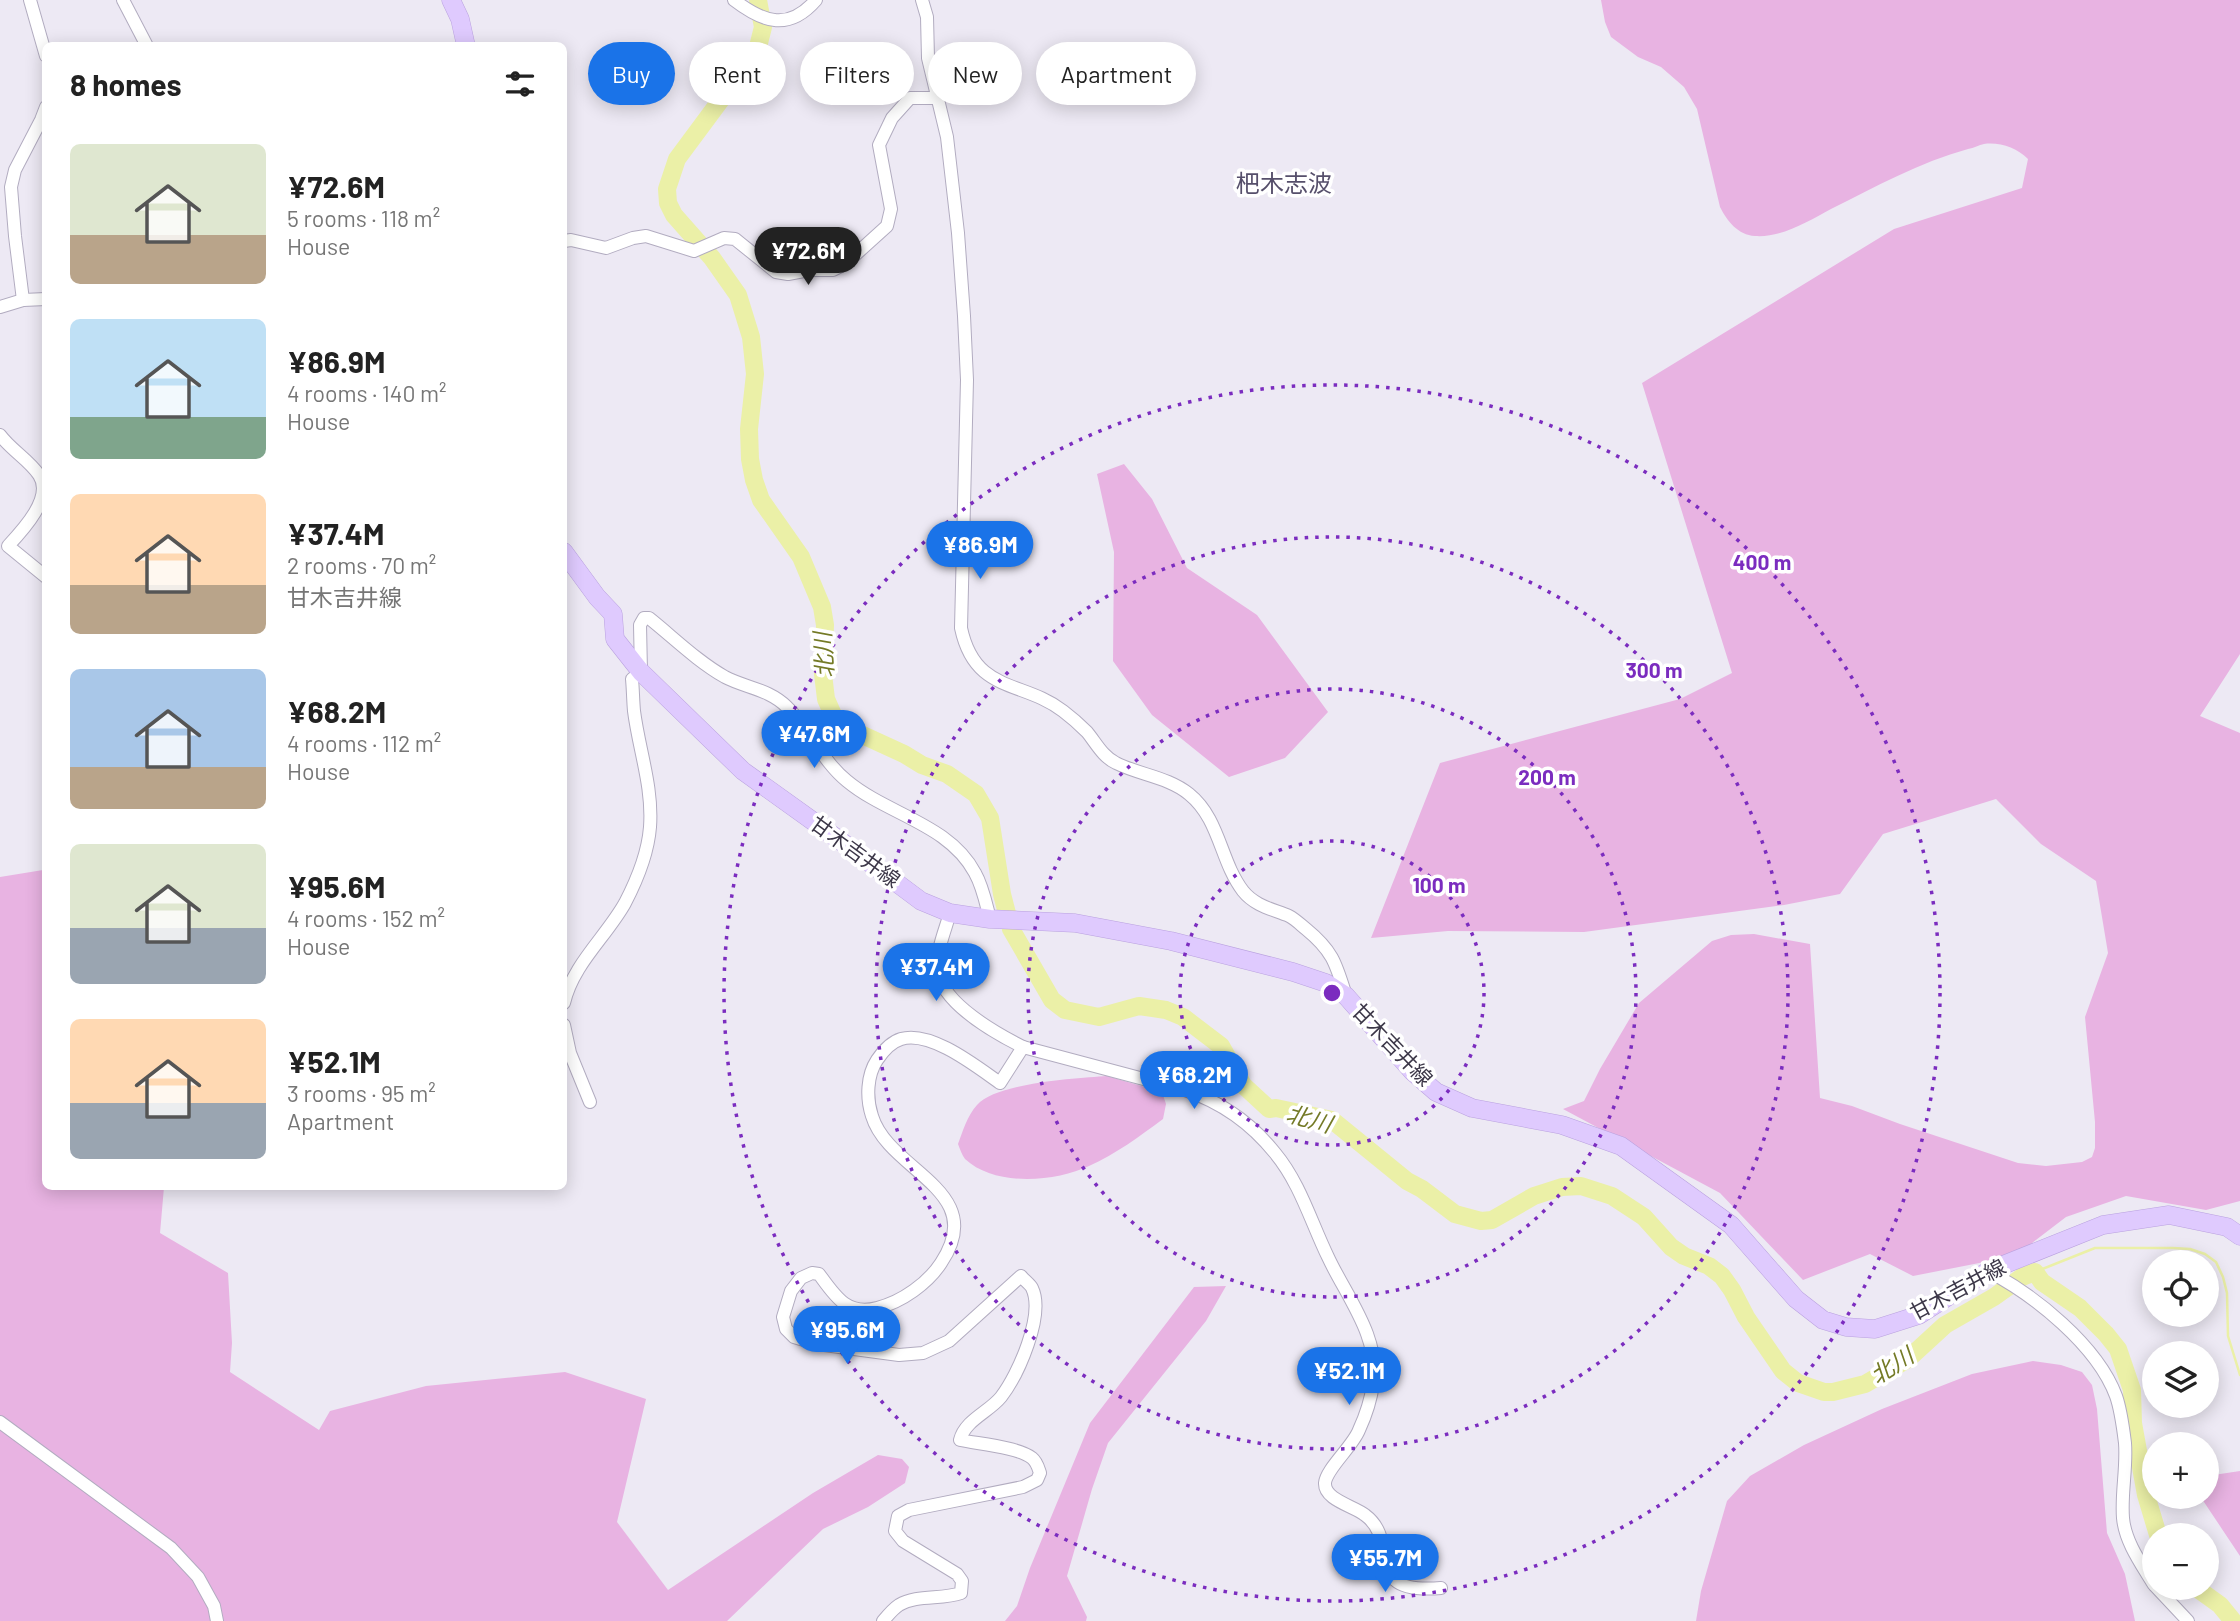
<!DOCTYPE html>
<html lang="en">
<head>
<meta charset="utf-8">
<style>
	:root { --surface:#fff; --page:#f2f2f2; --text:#222; --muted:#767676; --accent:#1a73e8 }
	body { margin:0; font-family:Barlow,"Noto Sans JP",sans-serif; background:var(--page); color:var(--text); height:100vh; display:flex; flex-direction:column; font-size:26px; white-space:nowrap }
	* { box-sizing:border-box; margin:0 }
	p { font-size:23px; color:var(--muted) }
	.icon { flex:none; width:38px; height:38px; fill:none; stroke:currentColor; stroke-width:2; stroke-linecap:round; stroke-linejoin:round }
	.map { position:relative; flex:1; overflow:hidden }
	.side { position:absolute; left:42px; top:42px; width:525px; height:1148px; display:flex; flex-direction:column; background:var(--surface); border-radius:10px; box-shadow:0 4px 18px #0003 }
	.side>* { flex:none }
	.hud { position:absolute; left:588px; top:42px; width:665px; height:63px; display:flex; gap:14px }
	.tools { position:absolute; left:2142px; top:1250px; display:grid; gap:14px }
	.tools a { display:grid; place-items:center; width:77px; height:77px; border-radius:50%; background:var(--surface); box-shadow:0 4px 18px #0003; font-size:35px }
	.price { position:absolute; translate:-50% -60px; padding:0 16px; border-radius:24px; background:var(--accent); color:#fff; font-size:23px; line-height:46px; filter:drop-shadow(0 2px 4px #0008) }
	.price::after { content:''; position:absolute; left:50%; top:42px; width:21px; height:16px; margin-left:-10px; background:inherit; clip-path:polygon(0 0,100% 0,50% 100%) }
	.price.selected { background:#222; color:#fff }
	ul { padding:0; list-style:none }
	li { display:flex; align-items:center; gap:21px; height:175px; padding:0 28px }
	li span { display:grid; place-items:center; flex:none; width:196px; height:140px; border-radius:10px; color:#555 }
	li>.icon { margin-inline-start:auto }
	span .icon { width:84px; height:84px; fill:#fffc; stroke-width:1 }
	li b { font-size:30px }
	h2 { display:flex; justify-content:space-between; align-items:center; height:84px; padding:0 28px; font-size:30px }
	.tag { padding:0 24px; border-radius:32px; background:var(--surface); box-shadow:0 4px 18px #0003; font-size:24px; line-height:63px }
	.tag.selected { background:var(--accent); color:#fff }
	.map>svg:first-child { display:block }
	.green { fill:#e8b3e2 }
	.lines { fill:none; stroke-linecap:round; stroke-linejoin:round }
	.stream { stroke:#ebf0a7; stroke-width:2.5 }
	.river { stroke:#ebf0a7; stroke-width:18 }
	.minor-casing { stroke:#b2acc0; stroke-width:14 }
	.secondary-casing { stroke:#baa2df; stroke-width:19 }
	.minor { stroke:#fff; stroke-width:12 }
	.secondary { stroke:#dfcafe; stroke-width:18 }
	.ring { fill:none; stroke:#7b2cbf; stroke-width:3.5; stroke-dasharray:3.5 7 }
	.labels { text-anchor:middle; stroke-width:7; stroke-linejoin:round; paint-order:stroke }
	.street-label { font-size:21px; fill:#3c3748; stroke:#fff }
	.water-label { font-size:23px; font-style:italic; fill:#747a26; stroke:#fff }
	.quarter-label { font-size:24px; fill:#564f6b; stroke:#fff }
	.centre { fill:#7b2cbf; stroke:#fff; stroke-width:3.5 }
	.ring-label { font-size:21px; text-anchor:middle; font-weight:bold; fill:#7b2cbf; stroke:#fff; stroke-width:7; stroke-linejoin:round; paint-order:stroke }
</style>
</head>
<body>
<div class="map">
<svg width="2240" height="1621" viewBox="0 0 2240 1621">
	<rect width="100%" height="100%" fill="#ede9f4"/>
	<g class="green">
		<path d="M 1601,0 L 2240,0 L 2240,654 L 2200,716 L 2240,733 L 2240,1201 L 2206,1210 L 2126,1196 L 2066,1217 L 2015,1256 L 1913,1276 L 1870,1254 L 1803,1280 L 1720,1193 L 1563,1109 L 1584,1101 L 1600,1069 L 1639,1003 L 1712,941 L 1731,935 L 1754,934 L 1810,944 L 1820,1098 L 1852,1106 L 1900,1124 L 2018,1163 L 2046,1166 L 2082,1162 L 2092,1157 L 2095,1148 L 2095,1122 L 2085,1017 L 2108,953 L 2096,881 L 2041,844 L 1996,799 L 1883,834 L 1840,894 L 1784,905 L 1584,932 L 1448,931 L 1371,938 L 1440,763 L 1680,699 L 1732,673 L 1642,383 L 1894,229 L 2022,188 L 2028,159 C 2017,148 2000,142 1984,144 C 1979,145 1974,148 1968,149 C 1920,162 1875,187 1831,209 C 1809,221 1781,238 1755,236 C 1738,235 1727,221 1720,207 L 1697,109 L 1684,87 L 1661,67 L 1638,57 L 1611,37 L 1605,22 Z"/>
		<path d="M 1124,464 L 1152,499 L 1187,568 L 1257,615 L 1328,712 L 1285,758 L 1229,777 L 1152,715 L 1113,661 L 1114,552 L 1097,474 Z"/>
		<path d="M 43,870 L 45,874 L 46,1186 L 164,1187 L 160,1233 L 228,1273 L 232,1343 L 230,1372 L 319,1430 L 330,1411 L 426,1386 L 565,1372 L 646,1399 L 617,1522 L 668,1590 L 813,1493 L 878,1455 L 902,1459 L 909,1467 L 905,1483 L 868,1507 L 823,1529 L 727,1621 L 0,1621 L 0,877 Z"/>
		<path d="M 1107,1076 L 1162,1092 L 1166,1104 L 1163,1119 C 1140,1136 1116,1154 1089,1166 C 1055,1182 995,1187 965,1159 C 962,1155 960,1149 958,1144 C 963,1131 967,1116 977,1105 C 996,1083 1077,1078 1107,1076 Z"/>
		<path d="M 1226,1286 L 1206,1321 L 1108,1443 L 1092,1489 L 1067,1576 L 1087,1617 L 1086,1621 L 1005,1621 L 1017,1606 L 1030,1568 L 1090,1423 L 1194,1287 Z"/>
		<path d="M 2033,1361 L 2061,1365 L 2082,1372 L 2092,1385 L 2097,1409 L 2107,1533 L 2125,1574 L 2135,1621 L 1696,1621 L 1701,1591 L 1727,1501 L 1750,1476 L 1804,1445 L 1882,1409 L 1972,1374 Z"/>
		<path d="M 2240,1471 L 2240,1556 L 2200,1496 L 2207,1496 L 2207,1476 Z"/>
	</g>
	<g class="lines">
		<path class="stream" d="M 2035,1272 L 2095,1248 L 2173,1248 L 2190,1249 L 2205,1254 L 2216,1262 L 2223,1277 L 2227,1293 L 2228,1336 L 2240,1375"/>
		<g class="river">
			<path d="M 758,0 L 763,27 L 757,51 L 677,159 L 667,189 L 668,203 L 674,215 L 712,258 L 738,295 L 751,337 L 755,374 L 749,429 L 750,459 L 754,480 L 761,500 L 801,557 L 822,607 L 825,625 L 823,674 L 826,699 L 834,717 L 856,732 L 904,754 L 922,765 L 947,774 L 976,794 L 990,818 L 1002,894 L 1011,929 L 1052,1000 L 1065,1010 L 1099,1017 L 1139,1006 L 1166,1010 L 1183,1017 L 1221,1046 L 1243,1085 L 1269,1109 L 1276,1108 L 1332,1120 L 1407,1181 L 1422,1189 L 1455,1214 L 1481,1221 L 1492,1220 L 1534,1196 L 1562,1187 L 1581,1186 L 1612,1196 L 1644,1217 L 1671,1247 L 1684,1256 L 1709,1266 L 1722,1276 L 1732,1290 L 1746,1317 L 1783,1371 L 1798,1383 L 1824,1392 L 1833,1392 L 1865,1384 L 1908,1359 L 1945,1325 L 1994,1297 L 2022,1277 L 2035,1272 L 2042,1282 L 2080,1308 L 2106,1334 L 2118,1349 L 2132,1390 L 2133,1423 L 2146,1495 L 2158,1535"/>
			<path d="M 2195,1587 L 2220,1605 L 2233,1621"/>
		</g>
		<defs>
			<g id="minor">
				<path d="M 30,0 L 46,56"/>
				<path d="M 123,0 L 147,46"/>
				<path d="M 734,0 C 764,23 789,31 816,0"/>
				<path d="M 922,0 L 927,17 L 928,58 L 947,137 L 958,233 L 964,316 L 967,380 L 961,628 C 975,694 1023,680 1063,711 C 1071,717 1080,725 1087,732 C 1096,743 1103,757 1116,763 C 1140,775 1168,777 1189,794 C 1220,819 1220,861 1243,891 C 1255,906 1272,909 1289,916 C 1295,919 1301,925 1306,929 C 1333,951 1336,964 1346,996"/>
				<path d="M 564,241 L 571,240 L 606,248 L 633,238 L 646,236 L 694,251 L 724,238 L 735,239 L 776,272 L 788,274 L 809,270 L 833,270 L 845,264 L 887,226 L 891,209 L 879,145 L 892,118 L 910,98 L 938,98"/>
				<path d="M 23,300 L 15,236 L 11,187 L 15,170 L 41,120 L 46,107"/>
				<path d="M 0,307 L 23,300 L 46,299"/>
				<path d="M 0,435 C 11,450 29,460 39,475 C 54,497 23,530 8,546 L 46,577"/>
				<path d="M 950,913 C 945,931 935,953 938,972 C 943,1004 997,1034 1023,1047 L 1185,1090 C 1221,1102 1251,1123 1275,1153 C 1300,1183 1311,1222 1328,1257 C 1346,1296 1381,1338 1373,1384 C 1371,1399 1365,1417 1359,1430 C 1353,1446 1326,1469 1325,1483 C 1324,1500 1354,1506 1365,1515 C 1402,1542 1359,1595 1441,1588"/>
				<path d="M 564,1003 C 573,964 606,937 625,903 C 637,880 648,853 650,827 C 653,787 639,750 634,711 C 633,700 633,689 632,679 L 641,672 L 640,625 L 644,618 L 649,618 C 674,638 697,661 725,677 C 746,688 769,689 787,707 C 810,729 822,761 847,781 C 888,815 949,824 975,873 C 983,887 986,904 990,919"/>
				<path d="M 564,1025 L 570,1053 L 590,1102"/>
				<path d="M 1988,1271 C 2034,1295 2097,1345 2116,1396 C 2121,1410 2123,1427 2125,1443 C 2127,1468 2121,1493 2123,1518 C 2125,1542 2142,1565 2154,1585"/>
				<path d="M 0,1422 L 171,1548 L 198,1577 L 214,1606 L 217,1621"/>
				<path d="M 2156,1587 L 2188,1621"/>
				<path d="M 883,1621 C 888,1615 893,1609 899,1605 C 917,1594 942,1600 961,1593 L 962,1581 L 957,1574 L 903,1541 L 895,1531 L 898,1516 L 909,1510 L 1023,1487 L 1037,1480 L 1040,1473 C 1038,1467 1037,1462 1032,1458 C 1018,1447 979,1444 960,1440 C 965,1420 989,1412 1001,1397 C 1018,1375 1045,1315 1032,1288 C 1030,1284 1024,1280 1021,1276 L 949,1341 L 923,1353 L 899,1355 L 817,1344 L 794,1337 L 786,1329 L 783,1317 L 791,1291 L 801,1278 L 812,1273 L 819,1274 C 835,1296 847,1316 877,1308 C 902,1302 928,1283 941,1263 C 990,1190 889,1172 872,1116 C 866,1098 867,1075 877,1060 C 883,1051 891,1042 901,1039 C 931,1030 977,1067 1000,1083 L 1023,1047"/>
			</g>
			<g id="secondary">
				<path d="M 451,0 L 460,19 L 466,46"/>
				<path d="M 564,552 L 597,597 L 613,614 L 615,639 L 641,672 L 743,771 L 842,842 L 921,901 L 950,913 L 990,919 L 1075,923 L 1171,941 L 1293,972 L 1326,983 L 1346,996 L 1412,1071 L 1436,1092 L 1472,1108 L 1562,1125 L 1621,1146 L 1731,1225 L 1796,1299 L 1823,1320 L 1846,1327 L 1875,1329 L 1919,1315 L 1988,1271 L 2103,1225 L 2169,1215 L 2227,1227 L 2240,1236"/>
			</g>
		</defs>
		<use href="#minor" class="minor-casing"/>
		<use href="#secondary" class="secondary-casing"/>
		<use href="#minor" class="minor"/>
		<use href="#secondary" class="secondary"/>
	</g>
	<g class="ring">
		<circle cx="1332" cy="993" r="152"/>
		<circle cx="1332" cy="993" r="304"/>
		<circle cx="1332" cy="993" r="456"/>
		<circle cx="1332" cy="993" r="608"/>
	</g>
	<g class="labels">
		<g class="street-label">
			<text transform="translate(855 852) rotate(36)" y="7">甘木吉井線</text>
			<text transform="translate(1392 1045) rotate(46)" y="7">甘木吉井線</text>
			<text transform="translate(1958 1290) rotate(-28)" y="7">甘木吉井線</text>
		</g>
		<g class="water-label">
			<text transform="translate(824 655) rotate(-94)" y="8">北川</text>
			<text transform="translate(1309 1119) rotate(15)" y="8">北川</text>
			<text transform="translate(1892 1366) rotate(-33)" y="8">北川</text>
		</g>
		<g class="quarter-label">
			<text x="1284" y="192">杷木志波</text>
		</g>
	</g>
	<circle cx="1332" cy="993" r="10" class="centre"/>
	<g class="ring-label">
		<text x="1762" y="570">400 m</text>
		<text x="1654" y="678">300 m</text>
		<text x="1547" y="785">200 m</text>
		<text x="1439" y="893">100 m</text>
	</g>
</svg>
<div class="tools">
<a><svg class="icon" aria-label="locate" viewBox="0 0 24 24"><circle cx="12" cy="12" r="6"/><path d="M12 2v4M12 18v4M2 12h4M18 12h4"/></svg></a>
<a><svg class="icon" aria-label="layers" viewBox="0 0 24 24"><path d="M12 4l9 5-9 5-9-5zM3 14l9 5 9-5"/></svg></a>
<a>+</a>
<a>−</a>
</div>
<b class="price selected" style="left:808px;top:287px">¥72.6M</b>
<b class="price" style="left:980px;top:581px">¥86.9M</b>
<b class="price" style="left:814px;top:770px">¥47.6M</b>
<b class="price" style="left:936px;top:1003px">¥37.4M</b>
<b class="price" style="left:1194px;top:1111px">¥68.2M</b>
<b class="price" style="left:847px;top:1366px">¥95.6M</b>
<b class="price" style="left:1349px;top:1407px">¥52.1M</b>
<b class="price" style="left:1385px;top:1594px">¥55.7M</b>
<div class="hud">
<a class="tag selected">Buy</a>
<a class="tag">Rent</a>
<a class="tag">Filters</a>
<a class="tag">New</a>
<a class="tag">Apartment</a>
</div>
<section class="side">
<h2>8 homes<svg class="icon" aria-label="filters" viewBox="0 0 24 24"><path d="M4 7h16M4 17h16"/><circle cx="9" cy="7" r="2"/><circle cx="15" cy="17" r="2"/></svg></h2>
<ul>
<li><span style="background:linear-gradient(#dfe7d0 65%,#b9a48a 0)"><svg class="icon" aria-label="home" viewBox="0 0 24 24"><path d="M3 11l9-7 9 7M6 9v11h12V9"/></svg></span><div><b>¥72.6M</b><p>5 rooms · 118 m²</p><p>House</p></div></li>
<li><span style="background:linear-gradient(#bfe0f5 70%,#7fa58c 0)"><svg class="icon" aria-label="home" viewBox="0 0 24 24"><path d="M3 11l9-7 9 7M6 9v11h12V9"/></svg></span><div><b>¥86.9M</b><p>4 rooms · 140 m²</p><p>House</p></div></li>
<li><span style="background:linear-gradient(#ffd9b3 65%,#b9a48a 0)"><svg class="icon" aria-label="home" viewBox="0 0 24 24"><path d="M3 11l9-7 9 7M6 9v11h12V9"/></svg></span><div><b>¥37.4M</b><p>2 rooms · 70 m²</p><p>甘木吉井線</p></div></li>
<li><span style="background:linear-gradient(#a9c7e8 70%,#b9a48a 0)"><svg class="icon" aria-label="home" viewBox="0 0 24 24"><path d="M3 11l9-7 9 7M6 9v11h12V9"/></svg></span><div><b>¥68.2M</b><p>4 rooms · 112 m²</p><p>House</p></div></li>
<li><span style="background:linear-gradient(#dfe7d0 60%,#9aa5b1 0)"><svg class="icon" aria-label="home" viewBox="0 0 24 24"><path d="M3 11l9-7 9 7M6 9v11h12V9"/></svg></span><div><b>¥95.6M</b><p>4 rooms · 152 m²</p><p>House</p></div></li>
<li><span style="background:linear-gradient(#ffd9b3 60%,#9aa5b1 0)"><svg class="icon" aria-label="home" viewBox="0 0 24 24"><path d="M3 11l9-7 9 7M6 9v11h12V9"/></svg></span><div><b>¥52.1M</b><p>3 rooms · 95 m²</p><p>Apartment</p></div></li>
</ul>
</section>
</div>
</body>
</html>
